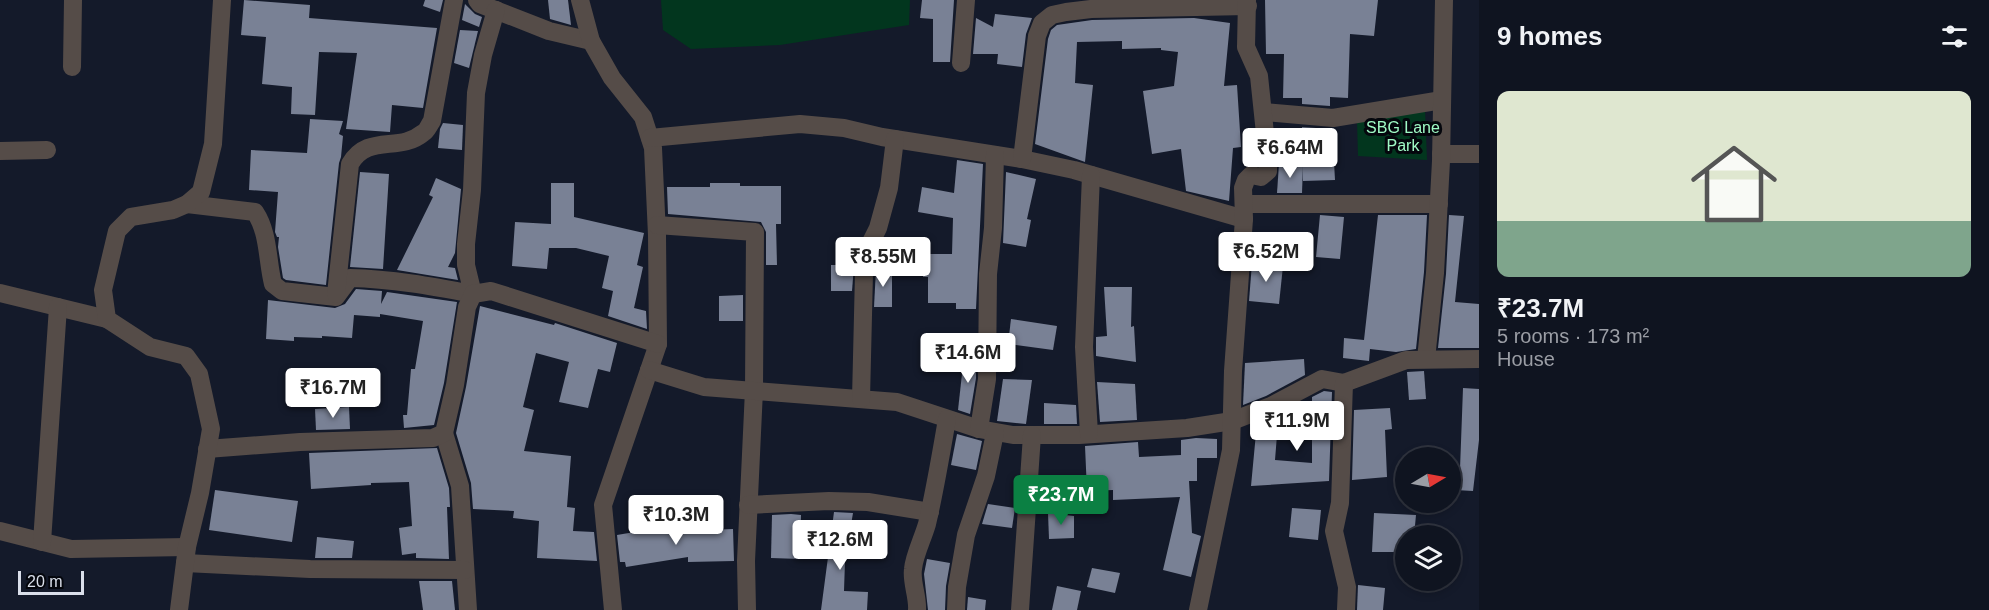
<!DOCTYPE html>
<html lang="en">
<head>
<meta charset="utf-8">
<style>
	:root { --surface:#0f1420; --page:#181d29; --text:#f1f3f6; --muted:#9b9ea5; --line:#2f333e; --accent:#0b8043 }
	body { margin:0; font-family:Helvetica,sans-serif; background:var(--page); color:var(--text); height:100vh; display:flex; flex-direction:column; font-size:22px; white-space:nowrap }
	* { box-sizing:border-box; margin:0 }
	p { font-size:20px; color:var(--muted) }
	.icon { flex:none; width:33px; height:33px; fill:none; stroke:currentColor; stroke-width:2; stroke-linecap:round; stroke-linejoin:round }
	.map { position:relative; flex:1; overflow:hidden }
	.sheet { display:flex; flex-direction:column; background:var(--surface); width:510px }
	.sheet>* { flex:none }
	.needle { width:39px; rotate:80deg }
	.buttons { position:absolute; left:1395px; top:447px; display:grid; gap:12px }
	.buttons a { display:grid; place-items:center; width:66px; height:66px; border-radius:50%; background:var(--surface); box-shadow:0 3px 9px #0003,0 0 0 2px var(--line); font-size:30px }
	.scale { position:absolute; left:18px; bottom:15px; width:66px; box-sizing:border-box; padding-left:6px; border:3px solid #dadfea; border-top:0; font-size:16px; line-height:21px; white-space:nowrap; color:#dadfea; -webkit-text-stroke:4px #04060c; paint-order:stroke }
	.price { position:absolute; translate:-50% -51px; padding:0 14px; border-radius:6px; background:#fff; color:#222; font-size:20px; line-height:39px; filter:drop-shadow(0 2px 3px #0008) }
	.price::after { content:''; position:absolute; left:50%; top:36px; width:18px; height:14px; margin-left:-9px; background:inherit; clip-path:polygon(0 0,100% 0,50% 100%) }
	.price.current { background:var(--accent); color:#fff }
	ul { padding:0; list-style:none }
	li { display:grid; align-content:center; gap:12px; height:318px; padding:0 18px }
	li span { display:grid; place-items:center; height:186px; border-radius:12px; color:#555 }
	li>.icon { margin-inline-start:auto }
	span .icon { width:108px; height:108px; fill:#fffc; stroke-width:1 }
	li b { font-size:26px }
	h2 { display:flex; justify-content:space-between; align-items:center; height:72px; padding:0 18px; font-size:26px }
	main { display:flex; flex:1; min-height:0 }
	.map>svg:first-child { display:block }
	.green { fill:#02361e }
	.building { fill:#798195 }
	.lines { fill:none; stroke-linecap:round; stroke-linejoin:round }
	.street { stroke:#554c48; stroke-width:18 }
	.labels { text-anchor:middle; stroke-width:6; stroke-linejoin:round; paint-order:stroke }
	.park-label { font-size:16px; fill:#9ffac5; stroke:#04060c }
</style>
</head>
<body>
<main>
<div class="map">
<svg width="1479" height="610" viewBox="0 0 1479 610">
	<rect width="100%" height="100%" fill="#141a2a"/>
	<g class="green">
		<path d="M 661,0 L 910,0 L 909,25 L 780,45 L 691,49 L 663,30 Z"/>
		<path d="M 1425,109 L 1427,160 L 1358,156 L 1357,121 Z"/>
	</g>
	<g class="building">
		<path d="M 244,0 L 310,5 L 309,18 L 437,28 L 423,108 L 392,105 L 390,132 L 346,129 L 357,53 L 319,52 L 315,115 L 291,114 L 292,87 L 262,84 L 266,37 L 241,35 Z"/>
		<path d="M 425,0 L 443,0 L 440,12 L 423,6 Z"/>
		<path d="M 548,0 L 568,0 L 571,25 L 550,19 Z"/>
		<path d="M 922,0 L 954,0 L 950,62 L 933,62 L 933,19 L 920,18 Z"/>
		<path d="M 1265,0 L 1378,0 L 1374,36 L 1350,34 L 1348,98 L 1330,97 L 1330,106 L 1302,104 L 1302,98 L 1283,98 L 1284,54 L 1266,54 Z"/>
		<path d="M 465,4 L 475,14 L 482,17 L 479,27 L 462,20 Z"/>
		<path d="M 995,14 L 1032,18 L 1026,34 L 1022,67 L 997,64 L 998,54 L 973,54 L 976,18 L 993,27 Z"/>
		<path d="M 1194,18 L 1230,23 L 1224,86 L 1237,85 L 1241,147 L 1233,148 L 1229,201 L 1186,191 L 1181,149 L 1152,154 L 1143,91 L 1174,86 L 1178,52 L 1161,50 L 1161,48 L 1122,49 L 1122,41 L 1077,42 L 1075,83 L 1093,85 L 1085,162 L 1035,144 L 1048,39 L 1051,30 L 1057,25 L 1092,20 Z"/>
		<path d="M 460,30 L 478,31 L 469,68 L 454,63 Z"/>
		<path d="M 310,119 L 343,121 L 339,134 L 343,136 L 341,157 L 339,163 L 326,285 L 286,280 L 283,278 L 278,247 L 279,237 L 277,237 L 275,232 L 278,192 L 249,190 L 251,150 L 307,153 Z"/>
		<path d="M 443,123 L 463,125 L 462,150 L 438,148 L 440,129 Z"/>
		<path d="M 1302,127 L 1330,129 L 1331,162 L 1334,162 L 1335,180 L 1303,181 Z"/>
		<path d="M 957,160 L 983,164 L 976,309 L 956,309 L 956,303 L 928,303 L 928,277 L 923,277 L 923,254 L 952,254 L 953,218 L 918,212 L 922,187 L 954,193 Z"/>
		<path d="M 1279,164 L 1303,165 L 1302,193 L 1277,193 Z"/>
		<path d="M 360,172 L 389,174 L 383,269 L 350,267 Z"/>
		<path d="M 1006,172 L 1036,179 L 1027,219 L 1031,220 L 1026,247 L 1003,243 Z"/>
		<path d="M 436,178 L 461,189 L 455,253 L 448,267 L 455,268 L 458,280 L 397,270 L 433,197 L 429,195 Z"/>
		<path d="M 551,183 L 574,183 L 574,217 L 644,233 L 637,265 L 643,267 L 634,308 L 646,311 L 647,329 L 608,316 L 613,291 L 602,288 L 609,256 L 576,248 L 549,248 L 547,269 L 512,266 L 515,222 L 551,224 Z"/>
		<path d="M 710,183 L 740,183 L 740,186 L 781,186 L 781,224 L 776,224 L 777,265 L 766,265 L 766,232 L 761,222 L 668,214 L 667,187 L 710,187 Z"/>
		<path d="M 1320,215 L 1344,217 L 1340,259 L 1316,257 Z"/>
		<path d="M 1378,215 L 1427,215 L 1424,272 L 1416,349 L 1396,352 L 1370,349 L 1369,361 L 1343,358 L 1344,338 L 1364,340 Z"/>
		<path d="M 1449,215 L 1464,216 L 1455,302 L 1479,304 L 1479,348 L 1438,348 L 1446,274 Z"/>
		<path d="M 1252,263 L 1283,266 L 1279,304 L 1249,301 Z"/>
		<path d="M 831,265 L 854,265 L 852,291 L 831,291 Z"/>
		<path d="M 876,269 L 892,269 L 892,307 L 874,307 Z"/>
		<path d="M 1104,287 L 1132,287 L 1131,327 L 1134,326 L 1136,362 L 1096,356 L 1096,337 L 1107,336 Z"/>
		<path d="M 356,289 L 382,291 L 381,304 L 387,292 L 457,302 L 444,383 L 434,425 L 404,428 L 403,415 L 407,415 L 411,369 L 415,369 L 423,321 L 380,314 L 380,317 L 354,315 L 352,338 L 322,336 L 322,338 L 294,337 L 294,341 L 266,339 L 268,300 L 335,308 L 345,304 Z"/>
		<path d="M 743,295 L 743,321 L 719,321 L 719,296 Z"/>
		<path d="M 480,306 L 554,325 L 555,323 L 617,343 L 610,372 L 598,369 L 588,408 L 559,402 L 569,362 L 536,353 L 523,407 L 534,410 L 524,451 L 571,456 L 567,507 L 575,508 L 573,531 L 594,532 L 597,561 L 537,558 L 539,521 L 513,518 L 514,511 L 473,509 L 471,483 L 456,433 L 466,387 Z"/>
		<path d="M 1011,319 L 1057,326 L 1053,350 L 1008,344 Z"/>
		<path d="M 964,356 L 976,356 L 976,378 L 970,414 L 958,410 Z"/>
		<path d="M 1304,359 L 1305,375 L 1266,396 L 1243,405 L 1245,363 Z"/>
		<path d="M 1424,371 L 1426,399 L 1409,400 L 1407,372 Z"/>
		<path d="M 1003,379 L 1032,380 L 1026,424 L 997,421 Z"/>
		<path d="M 1097,382 L 1135,384 L 1137,420 L 1100,422 Z"/>
		<path d="M 1463,388 L 1479,389 L 1479,440 L 1473,491 L 1455,490 L 1457,469 L 1460,469 Z"/>
		<path d="M 1324,391 L 1332,392 L 1329,481 L 1251,486 L 1256,433 L 1277,435 L 1275,460 L 1312,463 L 1312,397 Z"/>
		<path d="M 1044,403 L 1076,405 L 1077,424 L 1044,424 Z"/>
		<path d="M 349,407 L 350,429 L 316,430 L 315,409 Z"/>
		<path d="M 1390,408 L 1392,429 L 1385,430 L 1387,477 L 1352,480 L 1354,410 Z"/>
		<path d="M 957,434 L 982,441 L 976,470 L 951,465 Z"/>
		<path d="M 1196,438 L 1217,439 L 1217,458 L 1197,458 L 1197,481 L 1189,481 L 1192,533 L 1201,536 L 1191,577 L 1163,570 L 1180,497 L 1113,500 L 1113,490 L 1087,491 L 1085,446 L 1138,442 L 1139,457 L 1181,455 L 1181,440 Z"/>
		<path d="M 437,448 L 449,488 L 450,507 L 447,507 L 449,559 L 416,558 L 416,553 L 402,555 L 399,528 L 412,526 L 409,482 L 371,483 L 371,485 L 311,489 L 309,453 Z"/>
		<path d="M 215,490 L 298,501 L 292,542 L 209,530 Z"/>
		<path d="M 988,504 L 1015,508 L 1012,528 L 982,524 Z"/>
		<path d="M 1292,508 L 1321,510 L 1318,540 L 1289,537 Z"/>
		<path d="M 834,512 L 853,513 L 850,531 L 846,531 L 844,591 L 868,592 L 867,610 L 821,610 Z"/>
		<path d="M 1048,513 L 1074,516 L 1074,538 L 1049,539 Z"/>
		<path d="M 1374,513 L 1416,515 L 1414,536 L 1406,536 L 1406,552 L 1372,552 Z"/>
		<path d="M 791,514 L 801,515 L 800,559 L 771,558 L 772,515 Z"/>
		<path d="M 658,528 L 659,532 L 733,529 L 734,561 L 688,562 L 688,557 L 626,567 L 625,562 L 620,562 L 617,535 Z"/>
		<path d="M 317,537 L 354,541 L 352,558 L 315,558 Z"/>
		<path d="M 927,559 L 950,563 L 946,586 L 945,610 L 928,610 L 924,574 Z"/>
		<path d="M 1092,568 L 1120,573 L 1115,593 L 1087,587 Z"/>
		<path d="M 419,581 L 452,581 L 455,610 L 423,610 Z"/>
		<path d="M 1358,585 L 1385,588 L 1383,610 L 1357,610 Z"/>
		<path d="M 1057,586 L 1081,591 L 1077,610 L 1052,610 Z"/>
		<path d="M 968,597 L 986,600 L 985,610 L 967,610 Z"/>
	</g>
	<g class="lines">
		<g class="street">
			<path d="M 477,0 L 480,4 L 549,31 L 591,41"/>
			<path d="M 580,0 L 591,41 L 612,78 L 643,117 L 653,148 L 657,235 L 658,344 L 603,505 L 613,610"/>
			<path d="M 961,63 L 966,0"/>
			<path d="M 72,67 L 73,0"/>
			<path d="M 1264,112 L 1333,118 L 1442,100"/>
			<path d="M 650,138 L 800,124 L 844,128 L 882,137 L 1022,159 L 1074,170 L 1244,219"/>
			<path d="M 0,151 L 47,150"/>
			<path d="M 1441,154 L 1479,154"/>
			<path d="M 1022,159 L 1037,36 L 1042,23 L 1052,15 L 1066,12 L 1091,9 L 1248,6"/>
			<path d="M 187,204 L 255,212 C 269,233 267,260 273,284 L 282,291 L 336,297 L 350,278 C 392,279 431,286 473,294 L 466,265 L 466,244 L 472,190 L 476,93 L 483,55 L 496,10"/>
			<path d="M 1244,204 L 1439,204"/>
			<path d="M 657,225 L 755,232 L 754,390 L 746,561 L 747,610"/>
			<path d="M 0,293 L 107,319"/>
			<path d="M 336,294 L 350,164 C 368,133 399,153 423,133 C 427,131 429,125 432,121 L 454,0"/>
			<path d="M 1426,359 L 1435,273 L 1441,161 L 1444,0"/>
			<path d="M 649,370 L 704,387 L 897,402 L 979,429 L 1013,435 L 1079,435 L 1187,428 L 1232,421 L 1271,406 L 1322,379 L 1344,383 L 1406,360 L 1479,359"/>
			<path d="M 1344,383 L 1340,503 L 1334,531 L 1347,587 L 1346,610"/>
			<path d="M 861,399 L 864,273 L 869,246 L 878,228 L 889,188 L 895,139"/>
			<path d="M 979,429 L 987,379 L 988,274 L 993,228 L 995,155"/>
			<path d="M 444,433 L 460,486 L 468,610"/>
			<path d="M 1089,434 L 1084,347 L 1091,175"/>
			<path d="M 207,449 L 300,442 L 433,438 L 444,433 L 455,385 L 467,307 L 473,294 L 491,291 L 658,344"/>
			<path d="M 748,505 L 829,501 L 868,502 L 930,512"/>
			<path d="M 0,531 L 71,549 L 187,547"/>
			<path d="M 42,542 L 58,307"/>
			<path d="M 185,563 L 310,569 L 465,570"/>
			<path d="M 179,610 L 187,547 L 200,493 L 211,429 L 199,374 L 186,356 L 150,347 L 107,319 L 103,290 L 117,231 L 131,217 L 173,210 L 187,204 L 201,192 L 213,144 L 222,0"/>
			<path d="M 917,610 C 918,596 911,582 913,569 C 914,556 923,538 927,524 C 935,490 941,454 947,419"/>
			<path d="M 956,610 L 957,587 L 966,535 L 986,476 L 995,433"/>
			<path d="M 1020,610 L 1032,435"/>
			<path d="M 1198,610 L 1231,450 L 1233,371 L 1244,219 L 1243,188 L 1246,180 L 1251,175 L 1261,177 L 1268,171 L 1268,162 L 1259,76 L 1246,47 L 1247,0"/>
		</g>
	</g>
	<g class="labels">
		<g class="park-label">
			<text x="1403" y="133">SBG Lane<tspan x="1403" dy="18">Park</tspan></text>
		</g>
	</g>
</svg>
<div class="buttons">
<a><svg class="needle" viewBox="-14 -14 28 28"><path d="M0-13l5 13h-10z" fill="#e53935"/><path d="M0 13l5-13h-10z" fill="#9b9ea5"/></svg></a>
<a><svg class="icon" aria-label="layers" viewBox="0 0 24 24"><path d="M12 4l9 5-9 5-9-5zM3 14l9 5 9-5"/></svg></a>
</div>
<div class="scale">20 m</div>
<b class="price" style="left:1290px;top:179px">₹6.64M</b>
<b class="price" style="left:1266px;top:283px">₹6.52M</b>
<b class="price" style="left:883px;top:288px">₹8.55M</b>
<b class="price" style="left:968px;top:384px">₹14.6M</b>
<b class="price" style="left:333px;top:419px">₹16.7M</b>
<b class="price" style="left:1297px;top:452px">₹11.9M</b>
<b class="price current" style="left:1061px;top:526px">₹23.7M</b>
<b class="price" style="left:676px;top:546px">₹10.3M</b>
<b class="price" style="left:840px;top:571px">₹12.6M</b>
</div>
<section class="sheet">
<h2>9 homes<svg class="icon" aria-label="filters" viewBox="0 0 24 24"><path d="M4 7h16M4 17h16"/><circle cx="9" cy="7" r="2"/><circle cx="15" cy="17" r="2"/></svg></h2>
<ul>
<li><span style="background:linear-gradient(#dfe7d0 70%,#7fa58c 0)"><svg class="icon" aria-label="home" viewBox="0 0 24 24"><path d="M3 11l9-7 9 7M6 9v11h12V9"/></svg></span><div><b>₹23.7M</b><p>5 rooms · 173 m²</p><p>House</p></div></li>
</ul>
</section>
</main>
</body>
</html>
